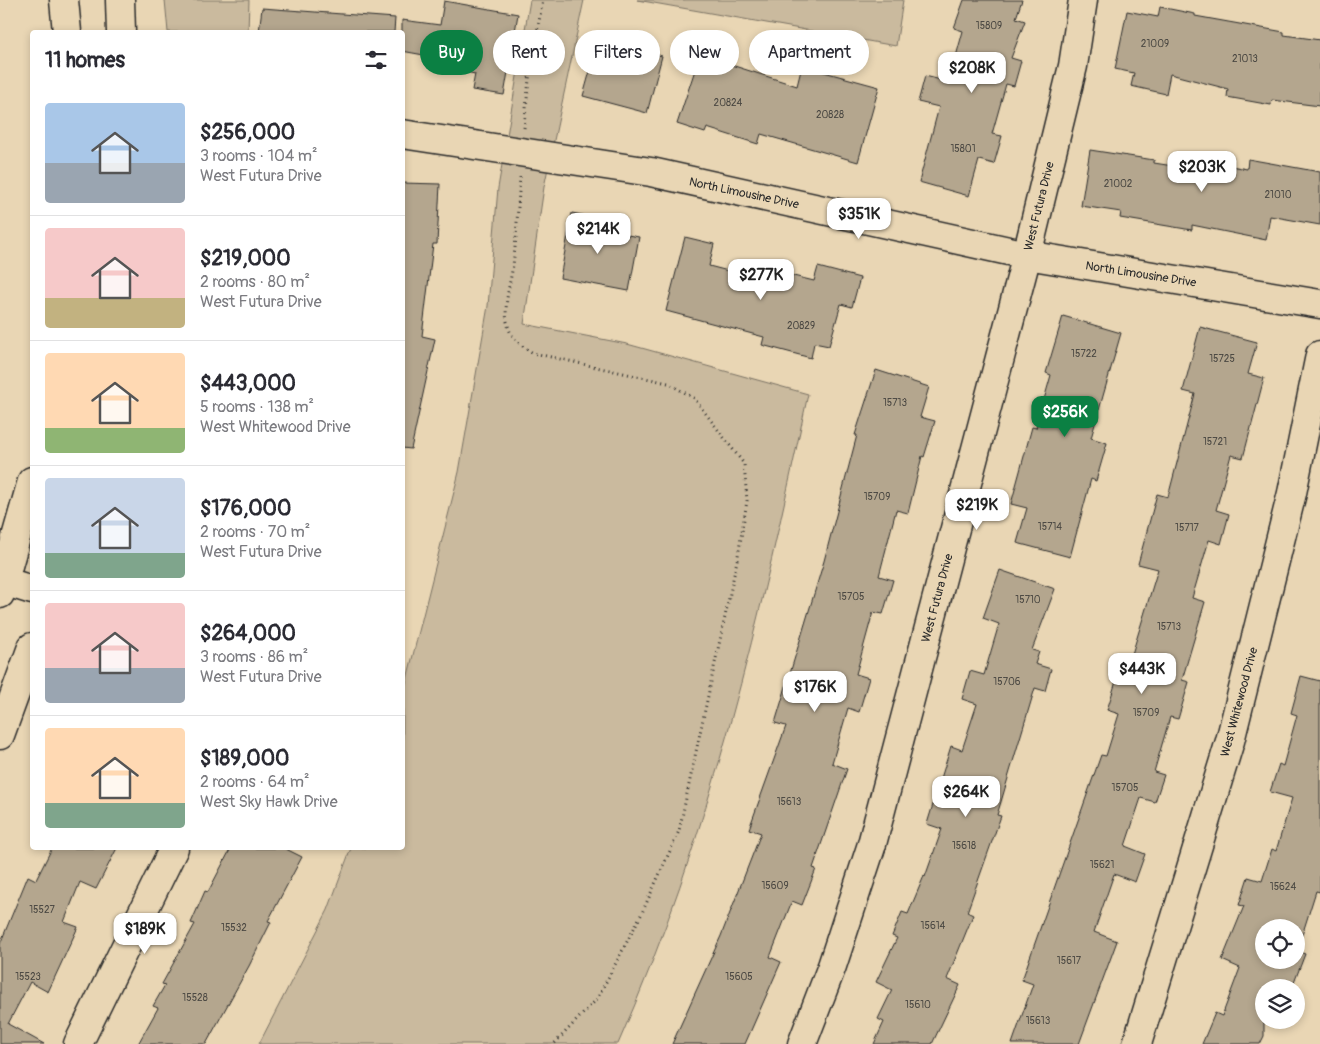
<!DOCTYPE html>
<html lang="en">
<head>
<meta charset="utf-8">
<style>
	:root { --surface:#fff; --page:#f7f7f7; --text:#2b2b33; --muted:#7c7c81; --line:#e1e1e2; --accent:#0b8043 }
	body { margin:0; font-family:Pangolin,sans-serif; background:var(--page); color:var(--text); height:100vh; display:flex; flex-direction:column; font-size:19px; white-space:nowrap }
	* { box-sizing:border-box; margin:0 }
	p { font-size:16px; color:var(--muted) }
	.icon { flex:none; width:28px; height:28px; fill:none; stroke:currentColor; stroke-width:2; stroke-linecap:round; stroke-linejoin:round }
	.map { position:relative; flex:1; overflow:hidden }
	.details { position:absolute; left:30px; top:30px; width:375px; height:820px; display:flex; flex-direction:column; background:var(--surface); border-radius:5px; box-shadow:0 2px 8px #0003 }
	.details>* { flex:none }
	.banner { position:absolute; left:420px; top:30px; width:475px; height:45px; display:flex; gap:10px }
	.tools { position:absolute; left:1255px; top:919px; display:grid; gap:10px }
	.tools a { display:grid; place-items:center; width:50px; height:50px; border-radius:50%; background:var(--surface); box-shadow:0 2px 8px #0003; font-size:25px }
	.price { position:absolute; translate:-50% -42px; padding:0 11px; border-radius:10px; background:#fff; color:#222; font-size:16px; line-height:32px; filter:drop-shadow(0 1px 2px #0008) }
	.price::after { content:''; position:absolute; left:50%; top:30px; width:15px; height:11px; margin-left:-8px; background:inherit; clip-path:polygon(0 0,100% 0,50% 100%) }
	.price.active { background:var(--accent); color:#fff }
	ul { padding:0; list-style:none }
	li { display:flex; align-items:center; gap:15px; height:125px; padding:0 15px }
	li+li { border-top:1px solid var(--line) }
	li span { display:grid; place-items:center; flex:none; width:140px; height:100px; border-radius:5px; color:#555 }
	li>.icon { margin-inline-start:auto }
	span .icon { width:60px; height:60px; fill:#fffc; stroke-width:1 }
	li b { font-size:21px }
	h2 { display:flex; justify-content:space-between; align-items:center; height:60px; padding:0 15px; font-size:21px }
	.chip { padding:0 18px; border-radius:22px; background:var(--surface); box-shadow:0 2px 8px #0003; font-size:18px; line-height:45px }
	.chip.active { background:var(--accent); color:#fff }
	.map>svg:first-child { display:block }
	.green { fill:#caba9e; stroke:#7a7264 }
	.building { fill:#b4a68e; stroke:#2b2b2b; fill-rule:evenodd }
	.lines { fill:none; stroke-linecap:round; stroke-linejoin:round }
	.minor-casing { stroke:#2b2b2b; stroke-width:31 }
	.secondary-casing { stroke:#2b2b2b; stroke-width:31 }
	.path { stroke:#2b2b2b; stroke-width:3; stroke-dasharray:1 4; stroke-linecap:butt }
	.minor { stroke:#e9d6b4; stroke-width:28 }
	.secondary { stroke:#e9d6b4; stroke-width:28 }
	.labels { text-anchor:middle; stroke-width:4; stroke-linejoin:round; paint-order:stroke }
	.number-label { font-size:10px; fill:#4d4a44 }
	.street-label { font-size:12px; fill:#2b2b2b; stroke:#e9d6b4 }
</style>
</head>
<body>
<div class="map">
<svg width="1320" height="1044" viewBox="0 0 1320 1044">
	<rect width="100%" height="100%" fill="#e9d6b4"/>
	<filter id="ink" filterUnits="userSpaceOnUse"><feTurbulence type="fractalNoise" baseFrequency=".02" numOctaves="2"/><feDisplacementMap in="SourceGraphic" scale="10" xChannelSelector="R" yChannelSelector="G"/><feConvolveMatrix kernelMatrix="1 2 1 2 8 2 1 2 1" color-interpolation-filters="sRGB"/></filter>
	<g filter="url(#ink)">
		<g class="green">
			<path d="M 165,0 L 249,0 L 248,32 L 168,32 Z"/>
			<path d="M 530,0 L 584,0 L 544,187 L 524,324 L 627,344 L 808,394 C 761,615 710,837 618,1044 L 259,1044 L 328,910 L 351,848 L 402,848 L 403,695 L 459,472 L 488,306 L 498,188 Z"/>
			<path d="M 637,0 L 903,0 L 896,46 Z"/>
		</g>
		<g class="building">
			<path d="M 964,0 L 1022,0 L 1016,18 L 1025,21 L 1011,58 L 1021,61 L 1014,86 L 1006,84 L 992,134 L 1002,136 L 994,164 L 979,160 L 969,196 L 919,182 L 939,107 L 918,102 L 925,76 L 949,82 L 963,31 L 954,28 Z"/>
			<path d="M 444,1 L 518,14 L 504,95 L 472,90 L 475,74 L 460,71 L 462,62 L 402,51 L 402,20 L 440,25 Z"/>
			<path d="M 1160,7 L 1195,14 L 1195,16 L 1284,32 L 1284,35 L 1320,40 L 1320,106 L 1272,100 L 1271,105 L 1227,97 L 1228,89 L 1170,74 L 1166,94 L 1131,86 L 1134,73 L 1115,69 L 1127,11 L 1158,17 Z"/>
			<path d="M 262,8 L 395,18 L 394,32 L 259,32 Z"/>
			<path d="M 599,39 L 662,56 L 647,113 L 583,96 Z"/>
			<path d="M 700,55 L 797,86 L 802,66 L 879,87 L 858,162 L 761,134 L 758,144 L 707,128 L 705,133 L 677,124 Z"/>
			<path d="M 1090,150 L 1154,160 L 1154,163 L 1192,169 L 1194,159 L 1247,169 L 1248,159 L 1320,172 L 1320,225 L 1270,216 L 1266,240 L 1192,225 L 1192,230 L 1120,218 L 1121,212 L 1081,206 Z"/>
			<path d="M 402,183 L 440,184 L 437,244 L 433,244 L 422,336 L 435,339 L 411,449 L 402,448 Z"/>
			<path d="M 572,213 L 601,219 L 599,230 L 639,237 L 629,291 L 560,278 Z"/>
			<path d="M 685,237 L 714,244 L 709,266 L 778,284 L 781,273 L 814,281 L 818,267 L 860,278 L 852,307 L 841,304 L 829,346 L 814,343 L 811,358 L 762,345 L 764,337 L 666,311 Z"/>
			<path d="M 1063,316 L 1121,333 L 1091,438 L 1107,443 L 1096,481 L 1091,479 L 1070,557 L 1017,543 L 1027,508 L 1011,504 L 1032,427 L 1036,428 L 1051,375 L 1046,373 Z"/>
			<path d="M 1200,327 L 1257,342 L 1248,374 L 1264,378 L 1243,458 L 1231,455 L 1216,510 L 1229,514 L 1221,544 L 1209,540 L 1192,598 L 1205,602 L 1182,680 L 1189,682 L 1178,719 L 1170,717 L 1154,772 L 1164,775 L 1155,802 L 1141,798 L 1125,846 L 1145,854 L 1135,882 L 1114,874 L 1094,932 L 1117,941 L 1079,1044 L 1012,1044 L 1033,984 L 1022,980 L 1101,755 L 1106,756 L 1119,714 L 1107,710 L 1118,675 L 1125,677 L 1158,569 L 1138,564 L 1157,494 L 1168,497 L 1195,394 L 1183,391 Z"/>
			<path d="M 876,370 L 929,387 L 920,417 L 935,421 L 924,457 L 922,456 L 908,513 L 896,510 L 879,576 L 893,580 L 883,614 L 873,612 L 856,674 L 869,678 L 859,712 L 848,708 L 832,763 L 847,769 L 813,868 L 816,869 L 802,905 L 792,901 L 770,957 L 781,962 L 745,1044 L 672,1044 L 721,936 L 761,833 L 749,829 L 786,726 L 775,723 L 824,561 L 857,435 L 855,435 Z"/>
			<path d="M 1000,570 L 1055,589 L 1032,650 L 1039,652 L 1035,664 L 1051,669 L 1045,691 L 1035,688 L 997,815 L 1001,816 L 967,912 L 973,915 L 947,979 L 960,985 L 932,1044 L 874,1044 L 884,1022 L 878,1019 L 892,990 L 876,982 L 897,938 L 892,936 L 902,912 L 908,914 L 924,876 L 925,877 L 942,829 L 927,824 L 951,746 L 962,750 L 977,704 L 962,699 L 970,671 L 984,675 L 999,624 L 983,618 Z"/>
			<path d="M 1301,676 L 1320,681 L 1320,892 L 1316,891 L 1297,951 L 1305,954 L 1292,988 L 1264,988 L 1264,1036 L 1260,1044 L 1202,1044 L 1215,1013 L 1222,1016 L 1240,968 L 1222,960 L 1244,906 L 1239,905 L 1248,877 L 1262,881 L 1272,849 L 1276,851 L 1292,798 L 1270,792 L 1279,764 L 1283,766 L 1297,715 L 1291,713 ZM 1264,928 L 1296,928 L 1296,960 L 1264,960 Z"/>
			<path d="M 52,848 L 117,848 L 96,889 L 80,882 L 64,922 L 78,927 L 48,992 L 30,982 L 8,1024 L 44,1044 L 0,1044 L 0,944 L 28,876 L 36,880 Z"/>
			<path d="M 231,848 L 284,848 L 302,857 L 268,921 L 271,922 L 249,966 L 206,1044 L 138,1044 L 158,1008 L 153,1006 L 165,985 L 162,984 L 195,924 L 191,923 L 205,891 L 208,892 Z"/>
		</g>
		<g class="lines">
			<defs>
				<g id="minor">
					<path d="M 402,134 L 651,172 L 1027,255 L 1320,304"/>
					<path d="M 0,580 L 32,590"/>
					<path d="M 78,1044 L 174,848"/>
					<path d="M 802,1044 L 832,966 L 872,844 L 1027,255 L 1073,66 L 1083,0"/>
					<path d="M 1137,1044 L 1230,741 L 1292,493 L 1320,355"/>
				</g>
				<g id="secondary">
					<path d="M 64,0 L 67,32"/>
					<path d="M 120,0 L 121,32"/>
					<path d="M 0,594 L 32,481"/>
					<path d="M 0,735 L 32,647"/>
				</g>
			</defs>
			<use href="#minor" class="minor-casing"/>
			<use href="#secondary" class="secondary-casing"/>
			<g class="path">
				<path d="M 524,128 L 530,70 L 543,0"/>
				<path d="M 520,177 C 518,203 517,230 514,257 C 512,280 501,307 509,329 C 513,340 523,347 533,353 L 668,383 L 694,398 L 744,464 L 747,501 L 738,556 L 679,831 L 641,915 L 597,999 L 554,1044"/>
			</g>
			<use href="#minor" class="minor"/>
			<use href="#secondary" class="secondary"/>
		</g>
	</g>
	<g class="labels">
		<g class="number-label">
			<text x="989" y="29">15809</text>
			<text x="1155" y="47">21009</text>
			<text x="1245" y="62">21013</text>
			<text x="728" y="106">20824</text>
			<text x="830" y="118">20828</text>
			<text x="963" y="152">15801</text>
			<text x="1118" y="187">21002</text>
			<text x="1278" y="198">21010</text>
			<text x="801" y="329">20829</text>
			<text x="1084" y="357">15722</text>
			<text x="1222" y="362">15725</text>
			<text x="895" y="406">15713</text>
			<text x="1215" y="445">15721</text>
			<text x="877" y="500">15709</text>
			<text x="1050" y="530">15714</text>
			<text x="1187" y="531">15717</text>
			<text x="851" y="600">15705</text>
			<text x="1028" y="603">15710</text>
			<text x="1169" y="630">15713</text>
			<text x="1007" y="685">15706</text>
			<text x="1146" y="716">15709</text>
			<text x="1125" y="791">15705</text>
			<text x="789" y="805">15613</text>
			<text x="964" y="849">15618</text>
			<text x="1102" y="868">15621</text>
			<text x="775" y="889">15609</text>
			<text x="1283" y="890">15624</text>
			<text x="42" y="913">15527</text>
			<text x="933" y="929">15614</text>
			<text x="234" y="931">15532</text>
			<text x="1069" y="964">15617</text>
			<text x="28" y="980">15523</text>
			<text x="739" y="980">15605</text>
			<text x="195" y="1001">15528</text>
			<text x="918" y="1008">15610</text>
			<text x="1038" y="1024">15613</text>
		</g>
		<g class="street-label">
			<text transform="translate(744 193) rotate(12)" y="4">North Limousine Drive</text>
			<text transform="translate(1039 206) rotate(-76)" y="4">West Futura Drive</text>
			<text transform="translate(1141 274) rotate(9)" y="4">North Limousine Drive</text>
			<text transform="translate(937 598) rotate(-75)" y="4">West Futura Drive</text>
			<text transform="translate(1239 702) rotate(-75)" y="4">West Whitewood Drive</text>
		</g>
	</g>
</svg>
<div class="tools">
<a><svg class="icon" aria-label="locate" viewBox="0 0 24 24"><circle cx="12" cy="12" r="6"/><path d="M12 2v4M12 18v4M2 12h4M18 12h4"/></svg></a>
<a><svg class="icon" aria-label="layers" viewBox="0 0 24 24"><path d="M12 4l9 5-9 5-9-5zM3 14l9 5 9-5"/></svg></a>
</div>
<b class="price" style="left:972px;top:94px">$208K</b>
<b class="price" style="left:1202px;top:193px">$203K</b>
<b class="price" style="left:859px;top:240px">$351K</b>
<b class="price" style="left:598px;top:255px">$214K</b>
<b class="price" style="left:761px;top:301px">$277K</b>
<b class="price active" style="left:1065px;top:438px">$256K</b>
<b class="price" style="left:977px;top:531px">$219K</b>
<b class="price" style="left:1142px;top:695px">$443K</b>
<b class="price" style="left:815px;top:713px">$176K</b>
<b class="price" style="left:966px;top:818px">$264K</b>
<b class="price" style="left:145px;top:955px">$189K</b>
<div class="banner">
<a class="chip active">Buy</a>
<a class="chip">Rent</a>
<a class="chip">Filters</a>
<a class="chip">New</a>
<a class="chip">Apartment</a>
</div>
<section class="details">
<h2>11 homes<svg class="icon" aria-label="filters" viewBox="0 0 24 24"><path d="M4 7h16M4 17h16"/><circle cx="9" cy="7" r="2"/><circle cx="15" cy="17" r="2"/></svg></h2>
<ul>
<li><span style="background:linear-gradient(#a9c7e8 60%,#9aa5b1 0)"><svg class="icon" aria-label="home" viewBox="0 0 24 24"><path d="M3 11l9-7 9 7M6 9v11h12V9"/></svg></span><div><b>$256,000</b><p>3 rooms · 104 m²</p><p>West Futura Drive</p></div></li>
<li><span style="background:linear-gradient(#f6c9c9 70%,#c2b280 0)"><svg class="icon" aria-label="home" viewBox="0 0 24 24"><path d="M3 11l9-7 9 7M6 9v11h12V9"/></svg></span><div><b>$219,000</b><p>2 rooms · 80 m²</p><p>West Futura Drive</p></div></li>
<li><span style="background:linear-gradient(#ffd9b3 75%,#8fb573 0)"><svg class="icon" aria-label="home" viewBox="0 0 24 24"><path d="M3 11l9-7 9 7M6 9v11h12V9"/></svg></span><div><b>$443,000</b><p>5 rooms · 138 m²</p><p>West Whitewood Drive</p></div></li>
<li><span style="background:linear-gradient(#c9d6e8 75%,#7fa58c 0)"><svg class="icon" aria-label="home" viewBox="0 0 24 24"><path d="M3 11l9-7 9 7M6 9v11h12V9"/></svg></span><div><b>$176,000</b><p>2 rooms · 70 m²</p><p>West Futura Drive</p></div></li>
<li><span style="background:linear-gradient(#f6c9c9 65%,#9aa5b1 0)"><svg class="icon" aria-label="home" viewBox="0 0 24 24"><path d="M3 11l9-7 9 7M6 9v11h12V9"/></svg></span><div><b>$264,000</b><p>3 rooms · 86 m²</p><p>West Futura Drive</p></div></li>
<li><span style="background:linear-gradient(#ffd9b3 75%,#7fa58c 0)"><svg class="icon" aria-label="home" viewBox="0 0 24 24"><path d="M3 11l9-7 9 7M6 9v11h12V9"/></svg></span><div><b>$189,000</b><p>2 rooms · 64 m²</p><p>West Sky Hawk Drive</p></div></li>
</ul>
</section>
</div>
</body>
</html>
